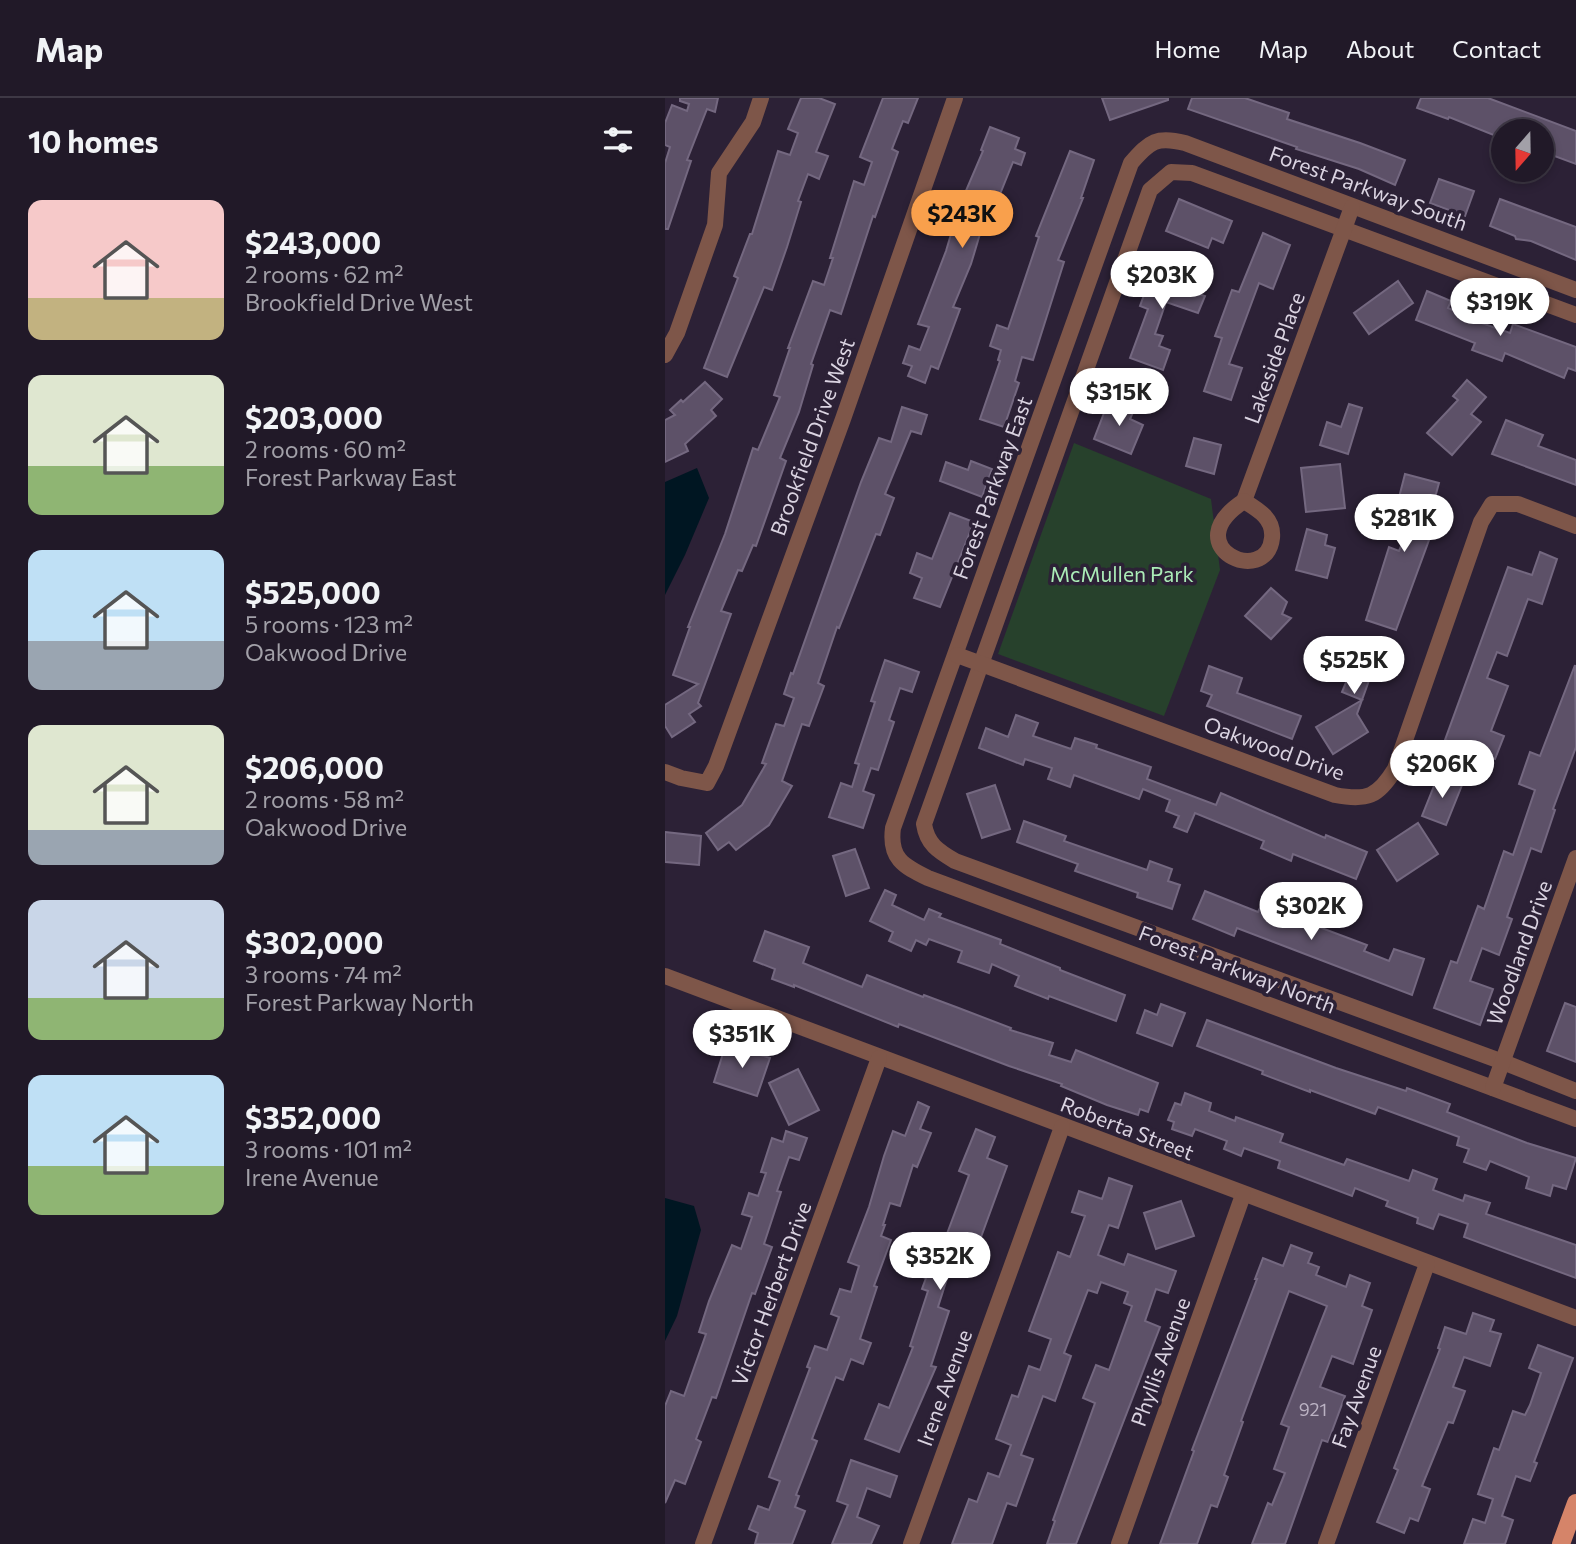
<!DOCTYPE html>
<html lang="en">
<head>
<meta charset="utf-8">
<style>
	:root { --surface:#211928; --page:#292230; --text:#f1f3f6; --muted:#a2a0a8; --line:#3e3845; --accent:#f9a04c }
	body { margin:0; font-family:Commissioner,sans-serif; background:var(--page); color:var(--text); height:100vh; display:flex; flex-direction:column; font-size:26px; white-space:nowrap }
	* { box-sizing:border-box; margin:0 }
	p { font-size:23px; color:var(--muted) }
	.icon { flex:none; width:38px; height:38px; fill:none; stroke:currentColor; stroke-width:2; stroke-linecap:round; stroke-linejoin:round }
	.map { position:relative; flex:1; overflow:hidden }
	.side { display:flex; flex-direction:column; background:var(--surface); width:665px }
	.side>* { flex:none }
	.needle { width:46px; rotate:200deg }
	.controls { position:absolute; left:826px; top:21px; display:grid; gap:14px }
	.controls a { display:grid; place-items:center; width:63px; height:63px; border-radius:50%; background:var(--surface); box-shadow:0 4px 10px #0003,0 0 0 2px var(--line); font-size:35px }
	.price { position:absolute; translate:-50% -60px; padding:0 16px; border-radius:24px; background:#fff; color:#222; font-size:23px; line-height:46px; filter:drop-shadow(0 2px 4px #0008) }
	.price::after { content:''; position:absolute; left:50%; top:42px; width:21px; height:16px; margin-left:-10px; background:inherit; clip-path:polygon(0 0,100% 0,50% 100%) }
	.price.current { background:var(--accent); color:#111 }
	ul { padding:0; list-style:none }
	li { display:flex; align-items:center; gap:21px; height:175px; padding:0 28px }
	li span { display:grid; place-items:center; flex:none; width:196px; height:140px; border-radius:14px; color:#555 }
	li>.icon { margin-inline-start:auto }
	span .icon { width:84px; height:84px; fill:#fffc; stroke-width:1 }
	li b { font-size:30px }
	h2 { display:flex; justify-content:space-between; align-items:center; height:84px; padding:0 28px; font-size:30px }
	header { display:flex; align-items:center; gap:42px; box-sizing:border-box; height:98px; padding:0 35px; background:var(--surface); border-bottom:2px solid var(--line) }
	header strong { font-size:33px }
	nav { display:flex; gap:38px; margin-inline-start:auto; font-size:24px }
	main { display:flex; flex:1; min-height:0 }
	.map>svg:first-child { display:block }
	.green { fill:#27412c }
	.water { fill:#001622 }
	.building { fill:#5d5168; stroke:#746880; stroke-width:2 }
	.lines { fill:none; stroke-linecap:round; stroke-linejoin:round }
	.minor { stroke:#7e5649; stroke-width:16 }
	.major { stroke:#d58469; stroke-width:18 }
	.labels { text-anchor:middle; stroke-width:7; stroke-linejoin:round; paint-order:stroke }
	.number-label { font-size:18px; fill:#bbb2c3 }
	.street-label { font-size:21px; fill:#dad3e1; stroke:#2c2136 }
	.park-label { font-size:21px; fill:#abecb7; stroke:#2c2136 }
</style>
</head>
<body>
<header>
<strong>Map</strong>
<nav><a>Home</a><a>Map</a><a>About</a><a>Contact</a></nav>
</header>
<main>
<section class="side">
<h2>10 homes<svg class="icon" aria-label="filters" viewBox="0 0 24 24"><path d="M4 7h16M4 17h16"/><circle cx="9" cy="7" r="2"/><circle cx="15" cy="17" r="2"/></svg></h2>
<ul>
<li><span style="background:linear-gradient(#f6c9c9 70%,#c2b280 0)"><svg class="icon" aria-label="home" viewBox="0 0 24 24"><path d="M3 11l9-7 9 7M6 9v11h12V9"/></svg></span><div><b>$243,000</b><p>2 rooms · 62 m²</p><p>Brookfield Drive West</p></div></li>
<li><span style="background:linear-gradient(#dfe7d0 65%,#8fb573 0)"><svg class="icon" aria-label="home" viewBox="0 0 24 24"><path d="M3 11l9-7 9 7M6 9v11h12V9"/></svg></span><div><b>$203,000</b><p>2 rooms · 60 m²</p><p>Forest Parkway East</p></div></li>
<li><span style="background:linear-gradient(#bfe0f5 65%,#9aa5b1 0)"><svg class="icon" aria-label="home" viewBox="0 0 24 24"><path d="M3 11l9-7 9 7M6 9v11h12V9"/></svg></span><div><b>$525,000</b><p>5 rooms · 123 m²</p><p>Oakwood Drive</p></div></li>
<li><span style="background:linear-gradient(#dfe7d0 75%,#9aa5b1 0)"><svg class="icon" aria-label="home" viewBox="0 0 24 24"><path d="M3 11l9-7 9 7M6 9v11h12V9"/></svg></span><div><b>$206,000</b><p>2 rooms · 58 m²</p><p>Oakwood Drive</p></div></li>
<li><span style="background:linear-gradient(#c9d6e8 70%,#8fb573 0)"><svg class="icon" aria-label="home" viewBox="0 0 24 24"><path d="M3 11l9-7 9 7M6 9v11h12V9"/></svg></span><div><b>$302,000</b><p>3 rooms · 74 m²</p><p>Forest Parkway North</p></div></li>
<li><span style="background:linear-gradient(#bfe0f5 65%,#8fb573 0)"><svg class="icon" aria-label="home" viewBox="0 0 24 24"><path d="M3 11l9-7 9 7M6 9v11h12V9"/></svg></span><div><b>$352,000</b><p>3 rooms · 101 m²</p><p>Irene Avenue</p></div></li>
</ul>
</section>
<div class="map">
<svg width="911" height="1446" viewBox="0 0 911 1446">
	<rect width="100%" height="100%" fill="#2c2136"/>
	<path class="green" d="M 409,345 L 546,401 L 555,472 L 499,618 L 333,556 Z"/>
	<g class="water">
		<path d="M 32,370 L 44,400 L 20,457 L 0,497 L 0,384 Z"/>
		<path d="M 0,1100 L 29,1108 L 36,1132 L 12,1218 L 0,1243 Z"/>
	</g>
	<g class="building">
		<path d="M 15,0 L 53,0 L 50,14 L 42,11 L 22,62 L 26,63 L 3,131 L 0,131 L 0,65 L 5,49 L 0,47 L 0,25 L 7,7 L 22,13 L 24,6 L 15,3 Z"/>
		<path d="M 136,0 L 154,0 L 170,6 L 151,54 L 163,58 L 154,81 L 143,76 L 133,103 L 136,104 L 122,149 L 107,192 L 99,189 L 62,279 L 39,270 L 73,180 L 69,178 L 85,136 L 87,136 L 113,53 L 125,57 L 133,35 L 123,31 Z"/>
		<path d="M 218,0 L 253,0 L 243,25 L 238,23 L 227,51 L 233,54 L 210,119 L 208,118 L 176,216 L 165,212 L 146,266 L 148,267 L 134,314 L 115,360 L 121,363 L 91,448 L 88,447 L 77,473 L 73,472 L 56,513 L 66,516 L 33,605 L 36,608 L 24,616 L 30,624 L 7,639 L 0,628 L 0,607 L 33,586 L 8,577 L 25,529 L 23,529 L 60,436 L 88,350 L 93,352 L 115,299 L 109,297 L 125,250 L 123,250 L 148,183 L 159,187 L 168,160 L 165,160 L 189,83 L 199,87 L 207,64 L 195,59 Z"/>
		<path d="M 437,0 L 503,0 L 503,2 L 445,22 Z"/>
		<path d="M 527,0 L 580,0 L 624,15 L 622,21 L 695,45 L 740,62 L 730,87 L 694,71 L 631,51 L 632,49 L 523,11 Z"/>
		<path d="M 756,0 L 823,0 L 911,33 L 911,66 L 884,56 L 886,52 L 877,49 L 877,33 L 833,33 L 831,38 L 784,19 L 783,21 L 752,10 Z"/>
		<path d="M 325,29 L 354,40 L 350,51 L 360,55 L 356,67 L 348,64 L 329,111 L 323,109 L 306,166 L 288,209 L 295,211 L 273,271 L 266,268 L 260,285 L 243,278 L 247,268 L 238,265 L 244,248 L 255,252 L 264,229 L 253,226 L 281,153 L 294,109 L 318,53 L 316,52 Z"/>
		<path d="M 405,53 L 429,62 L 416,100 L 418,100 L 393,162 L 399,164 L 368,262 L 357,259 L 350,283 L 354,285 L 339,329 L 315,321 L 335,263 L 333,262 L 336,252 L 325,248 L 332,227 L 343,231 L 374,139 L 371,138 Z"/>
		<path d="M 774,81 L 809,93 L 800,118 L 765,105 Z"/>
		<path d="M 514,101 L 567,123 L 558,145 L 547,140 L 543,150 L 501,133 Z"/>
		<path d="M 835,101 L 911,129 L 911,162 L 866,143 L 851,141 L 850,138 L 825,128 Z"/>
		<path d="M 598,135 L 625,147 L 608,191 L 594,185 L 564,266 L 577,270 L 566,302 L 539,293 L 557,240 L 550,238 L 567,192 L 574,194 Z"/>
		<path d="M 492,162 L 522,173 L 516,190 L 540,198 L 533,215 L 501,204 L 490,236 L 498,238 L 494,248 L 505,252 L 498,272 L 465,260 L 483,211 L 475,208 Z"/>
		<path d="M 733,183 L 748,205 L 704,236 L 689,215 Z"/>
		<path d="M 762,193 L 786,203 L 783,210 L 811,223 L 845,235 L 848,226 L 911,249 L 911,273 L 903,270 L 899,280 L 840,255 L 837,263 L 807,252 L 810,245 L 751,222 Z"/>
		<path d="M 802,282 L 821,299 L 806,316 L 816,324 L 787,357 L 762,335 L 793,302 L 788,298 Z"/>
		<path d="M 40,284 L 57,301 L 46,312 L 51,318 L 20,346 L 23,353 L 0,364 L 0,322 L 10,317 L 5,312 L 16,302 L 18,304 Z"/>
		<path d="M 444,302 L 469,312 L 465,321 L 478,327 L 466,356 L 429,341 Z"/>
		<path d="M 684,306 L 697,310 L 683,356 L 655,347 L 662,324 L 676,329 Z"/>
		<path d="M 237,309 L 262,317 L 256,336 L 246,333 L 220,396 L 229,400 L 215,437 L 211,436 L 174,530 L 172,529 L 153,585 L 159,588 L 144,628 L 137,626 L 117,683 L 127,688 L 104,727 L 71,752 L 64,744 L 53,752 L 41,735 L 77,707 L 101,666 L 97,665 L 111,626 L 119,628 L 129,600 L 119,596 L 126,575 L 128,576 L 196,384 L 214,340 L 226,344 Z"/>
		<path d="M 841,322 L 878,337 L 873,348 L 911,362 L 911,387 L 827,356 Z"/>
		<path d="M 529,340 L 556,347 L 549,376 L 521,368 Z"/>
		<path d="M 306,363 L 327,371 L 317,399 L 275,383 L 281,364 L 303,372 Z"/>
		<path d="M 675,366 L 680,410 L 641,414 L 636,370 Z"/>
		<path d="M 740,376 L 774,385 L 759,440 L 764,442 L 731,532 L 701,522 L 724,449 L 734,453 L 749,416 L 731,411 Z"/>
		<path d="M 285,415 L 309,424 L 275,509 L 249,500 L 257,480 L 245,475 L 252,455 L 267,461 Z"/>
		<path d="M 642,431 L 662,437 L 660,447 L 670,450 L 662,480 L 631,472 Z"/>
		<path d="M 875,454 L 892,461 L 877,506 L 863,501 L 842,558 L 832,554 L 822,580 L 843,588 L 826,633 L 839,638 L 830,661 L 820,657 L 812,679 L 792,672 L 800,649 L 780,642 L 843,469 L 867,477 Z"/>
		<path d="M 606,490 L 622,504 L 617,516 L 626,520 L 606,541 L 580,518 Z"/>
		<path d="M 696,545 L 726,556 L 716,581 L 706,577 L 692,616 L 703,634 L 668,656 L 651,629 L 697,602 L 677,594 L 682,582 L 672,578 L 681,553 L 691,557 Z"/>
		<path d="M 220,562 L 254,574 L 247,594 L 235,590 L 224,622 L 229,624 L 213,672 L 206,670 L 198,693 L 209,697 L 198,730 L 164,719 L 176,685 L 187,689 L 194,666 L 190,665 L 210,604 L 206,603 Z"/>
		<path d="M 910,567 L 911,649 L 888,711 L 890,712 L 876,754 L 866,750 L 842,819 L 847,821 L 834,857 L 817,850 L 805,883 L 828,891 L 815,927 L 769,910 L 786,863 L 792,865 L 813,808 L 819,811 L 839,753 L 848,757 L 870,692 L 854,686 L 865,654 L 875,658 Z"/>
		<path d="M 544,568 L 577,580 L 572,595 L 636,618 L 627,641 L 542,608 L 547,597 L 536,593 Z"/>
		<path d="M 351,617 L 373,625 L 368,638 L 406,651 L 410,640 L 432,647 L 431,650 L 486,669 L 482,681 L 551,707 L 556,695 L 660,740 L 661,737 L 702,754 L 691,781 L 628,756 L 626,763 L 596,750 L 599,743 L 530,715 L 522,734 L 509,729 L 514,718 L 501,713 L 505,702 L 478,691 L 474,701 L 409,677 L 405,689 L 383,681 L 387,670 L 360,661 L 358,667 L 314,650 L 321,630 L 343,639 Z"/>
		<path d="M 773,678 L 797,687 L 781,727 L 757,718 Z"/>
		<path d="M 330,687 L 345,731 L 317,740 L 302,696 Z"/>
		<path d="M 359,723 L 401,738 L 399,743 L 482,772 L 485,763 L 507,771 L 503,783 L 515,787 L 507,811 L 472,799 L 473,795 L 410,773 L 413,766 L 352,744 Z"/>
		<path d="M 753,725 L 773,756 L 732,783 L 712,752 Z"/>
		<path d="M 0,734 L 36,738 L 34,767 L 0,764 Z"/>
		<path d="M 190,751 L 204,790 L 181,798 L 168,758 Z"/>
		<path d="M 220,792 L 231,797 L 227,807 L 259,822 L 264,811 L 276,816 L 274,819 L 336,842 L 335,846 L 395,870 L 395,872 L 460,897 L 451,923 L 384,898 L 383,901 L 350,888 L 354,878 L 327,866 L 324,875 L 293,864 L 297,853 L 264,841 L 261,847 L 251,842 L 246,853 L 224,843 L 228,834 L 205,823 Z"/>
		<path d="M 540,793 L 593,814 L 596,808 L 646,826 L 702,847 L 699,853 L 724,863 L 729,851 L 759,861 L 747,897 L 572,830 L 569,838 L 528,821 Z"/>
		<path d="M 100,833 L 144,849 L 138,865 L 197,889 L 202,877 L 258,899 L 259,897 L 291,909 L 346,930 L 345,932 L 388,945 L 384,957 L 406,964 L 411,952 L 493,985 L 483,1014 L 475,1011 L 473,1017 L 442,1007 L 396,988 L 397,986 L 344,968 L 234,926 L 233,929 L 129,887 L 129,889 L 107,881 L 110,871 L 89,863 Z"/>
		<path d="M 900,905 L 911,909 L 911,964 L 882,953 Z"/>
		<path d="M 496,906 L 520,915 L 507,948 L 472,935 L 480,912 L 492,917 Z"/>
		<path d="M 542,922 L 671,970 L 741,993 L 742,990 L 785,1006 L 782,1014 L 862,1045 L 911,1060 L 901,1091 L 888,1087 L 885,1098 L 861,1090 L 864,1079 L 852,1074 L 825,1063 L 821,1072 L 799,1064 L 804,1051 L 792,1047 L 794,1039 L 713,1009 L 710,1016 L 645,992 L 645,994 L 597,976 L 598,973 L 532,948 Z"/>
		<path d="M 61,946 L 105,960 L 92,998 L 49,984 Z"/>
		<path d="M 133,971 L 154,1012 L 124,1027 L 104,985 Z"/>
		<path d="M 520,995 L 546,1005 L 544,1013 L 570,1023 L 571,1019 L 618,1036 L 615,1044 L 679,1067 L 682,1061 L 744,1083 L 748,1072 L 772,1081 L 768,1092 L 798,1103 L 800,1097 L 825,1105 L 821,1116 L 911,1147 L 911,1180 L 799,1139 L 803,1126 L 774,1116 L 768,1131 L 752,1125 L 753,1120 L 721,1108 L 723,1103 L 690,1090 L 687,1098 L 613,1070 L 615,1063 L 579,1050 L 576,1058 L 559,1051 L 562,1043 L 530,1031 L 527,1038 L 507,1031 L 509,1024 L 503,1022 L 510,1005 L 516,1007 Z"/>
		<path d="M 253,1004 L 264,1009 L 255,1031 L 266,1035 L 252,1069 L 248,1067 L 235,1108 L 225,1105 L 218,1127 L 220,1127 L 216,1138 L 226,1142 L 209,1188 L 212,1189 L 195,1241 L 206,1245 L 198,1266 L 186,1261 L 178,1282 L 171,1279 L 147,1341 L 152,1343 L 131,1397 L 134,1398 L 130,1409 L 140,1413 L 127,1446 L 90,1446 L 93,1435 L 84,1431 L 93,1408 L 104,1412 L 115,1383 L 104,1379 L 145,1270 L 142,1269 L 150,1248 L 162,1252 L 174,1219 L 166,1216 L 175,1191 L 186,1194 L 194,1168 L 183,1164 L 204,1109 L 219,1058 L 228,1033 L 240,1038 Z"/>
		<path d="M 311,1031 L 330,1039 L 322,1060 L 342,1068 L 312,1150 L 294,1143 L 273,1209 L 284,1213 L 266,1268 L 271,1269 L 234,1354 L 200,1341 L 214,1306 L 224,1310 L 248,1249 L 245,1248 L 263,1193 L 257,1191 L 261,1180 L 251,1177 L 258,1155 L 268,1158 L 271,1148 L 277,1149 L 304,1077 L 294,1073 Z"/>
		<path d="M 121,1033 L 142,1040 L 134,1062 L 124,1059 L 112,1093 L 116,1094 L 99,1146 L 107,1149 L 90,1196 L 87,1195 L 51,1300 L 47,1299 L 31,1341 L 36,1344 L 20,1386 L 10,1382 L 0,1405 L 0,1308 L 6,1293 L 19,1298 L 41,1236 L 34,1234 L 44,1203 L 67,1147 L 76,1151 L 87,1119 L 77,1116 L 84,1095 L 93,1098 L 101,1075 L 96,1074 L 107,1040 L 118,1044 Z"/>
		<path d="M 444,1080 L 467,1088 L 453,1130 L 444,1127 L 433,1157 L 459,1167 L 463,1156 L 511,1173 L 503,1195 L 491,1191 L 480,1223 L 495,1229 L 411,1446 L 382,1446 L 390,1423 L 388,1422 L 430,1305 L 418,1300 L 431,1267 L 444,1272 L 467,1208 L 459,1205 L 463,1194 L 436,1184 L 432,1195 L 423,1192 L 399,1255 L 406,1258 L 390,1303 L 378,1298 L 356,1357 L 368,1361 L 351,1408 L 342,1405 L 327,1446 L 287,1446 L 304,1401 L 312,1404 L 323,1375 L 334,1379 L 346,1347 L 331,1341 L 347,1297 L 353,1299 L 364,1268 L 375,1272 L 386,1241 L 364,1233 L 393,1154 L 405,1159 L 420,1118 L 407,1114 L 414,1093 L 437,1101 Z"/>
		<path d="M 516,1103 L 529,1138 L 491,1151 L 479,1115 Z"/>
		<path d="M 626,1147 L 647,1155 L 643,1165 L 654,1169 L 651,1177 L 681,1189 L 685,1177 L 705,1185 L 697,1208 L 707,1212 L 688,1266 L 667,1258 L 655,1289 L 680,1298 L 663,1344 L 657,1342 L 620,1446 L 587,1446 L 603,1405 L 607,1407 L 620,1375 L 609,1371 L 624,1329 L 616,1326 L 662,1208 L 624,1193 L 576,1323 L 578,1324 L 559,1377 L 563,1379 L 552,1409 L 546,1407 L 532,1446 L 495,1446 L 529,1353 L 527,1352 L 592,1181 L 590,1181 L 598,1160 L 618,1168 Z"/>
		<path d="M 808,1215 L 829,1222 L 825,1233 L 836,1236 L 825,1268 L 799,1259 L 788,1289 L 800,1293 L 788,1325 L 783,1324 L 757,1388 L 765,1391 L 753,1423 L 745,1420 L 739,1435 L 712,1424 L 733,1372 L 729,1370 L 775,1251 L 773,1250 L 780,1229 L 801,1236 Z"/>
		<path d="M 873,1247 L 908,1260 L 869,1364 L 872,1365 L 865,1383 L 851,1378 L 837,1418 L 848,1422 L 840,1446 L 799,1446 L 808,1421 L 820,1425 L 828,1401 L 813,1396 L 829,1350 L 834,1352 L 848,1313 L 860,1317 L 865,1307 L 876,1275 L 864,1270 Z"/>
		<path d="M 186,1362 L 232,1378 L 225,1399 L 202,1390 L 192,1419 L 214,1428 L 206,1446 L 167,1446 L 183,1407 L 172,1403 Z"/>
	</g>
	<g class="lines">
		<g class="minor">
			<path d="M 911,192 L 520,45 C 492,38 485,43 466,65 L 228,730 C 224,760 238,768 263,780 L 911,1021"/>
			<path d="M 911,217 L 527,75 L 506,74 L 485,92 L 259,726 C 262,746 273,753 290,763 L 838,964 L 911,993"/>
			<path d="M 0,257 L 12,235 L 50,127 L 54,75 L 88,24 L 96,0"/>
			<path d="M 579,403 L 687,109"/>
			<path d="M 579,403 C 594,412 609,421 607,440 C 602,490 509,449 579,403 Z"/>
			<path d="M 292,557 L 670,697 C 702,703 713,699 730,671 L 816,424 L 827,406 L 853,406 L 911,428"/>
			<path d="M 0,674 L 16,680 L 42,685 L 51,668 L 178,321 L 290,0"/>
			<path d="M 0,878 L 911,1220"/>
			<path d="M 828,990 L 911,760"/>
			<path d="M 38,1446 L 214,960"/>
			<path d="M 246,1446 L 397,1029"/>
			<path d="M 454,1446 L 578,1097"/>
			<path d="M 661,1446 L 762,1166"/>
		</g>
		<path class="major" d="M 896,1446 L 911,1405"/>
	</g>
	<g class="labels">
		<g class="number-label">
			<text x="648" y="1318">921</text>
		</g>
		<g class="street-label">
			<text transform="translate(703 91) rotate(20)" y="7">Forest Parkway South</text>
			<text transform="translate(610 260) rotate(-70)" y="7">Lakeside Place</text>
			<text transform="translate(148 339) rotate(-70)" y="7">Brookfield Drive West</text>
			<text transform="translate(328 390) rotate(-70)" y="7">Forest Parkway East</text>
			<text transform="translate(609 651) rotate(20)" y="7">Oakwood Drive</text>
			<text transform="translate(855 855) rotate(-70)" y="7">Woodland Drive</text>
			<text transform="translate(572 872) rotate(21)" y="7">Forest Parkway North</text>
			<text transform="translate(462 1031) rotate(21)" y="7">Roberta Street</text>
			<text transform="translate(107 1196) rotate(-70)" y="7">Victor Herbert Drive</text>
			<text transform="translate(496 1264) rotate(-70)" y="7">Phyllis Avenue</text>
			<text transform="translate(280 1290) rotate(-70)" y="7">Irene Avenue</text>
			<text transform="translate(692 1299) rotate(-70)" y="7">Fay Avenue</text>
		</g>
		<g class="park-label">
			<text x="457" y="484">McMullen Park</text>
		</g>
	</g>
</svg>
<div class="controls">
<a><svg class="needle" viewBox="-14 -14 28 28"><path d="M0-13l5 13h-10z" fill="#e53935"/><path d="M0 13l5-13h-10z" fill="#a2a0a8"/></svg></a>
</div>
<b class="price current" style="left:297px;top:152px">$243K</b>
<b class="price" style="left:497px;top:213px">$203K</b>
<b class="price" style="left:835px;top:240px">$319K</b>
<b class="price" style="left:454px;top:330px">$315K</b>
<b class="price" style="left:739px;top:456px">$281K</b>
<b class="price" style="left:689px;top:598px">$525K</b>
<b class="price" style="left:777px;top:702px">$206K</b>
<b class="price" style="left:646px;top:844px">$302K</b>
<b class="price" style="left:77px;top:972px">$351K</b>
<b class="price" style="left:275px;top:1194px">$352K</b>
</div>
</main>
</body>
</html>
